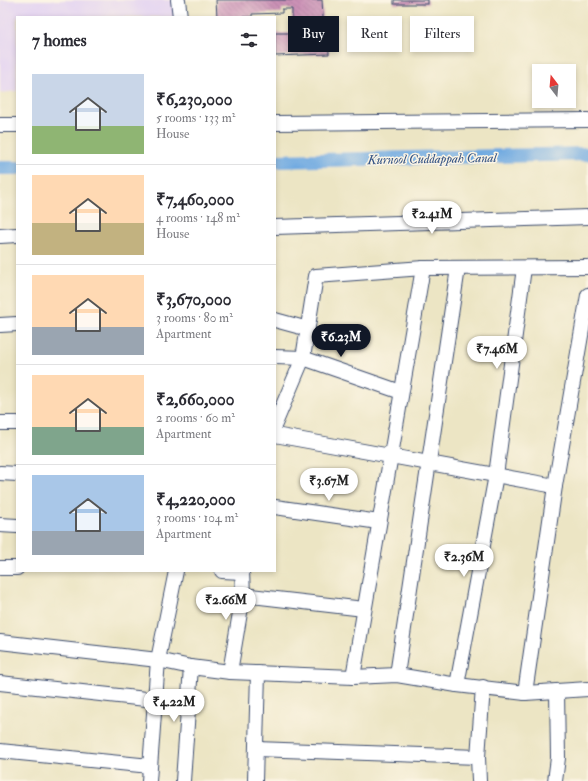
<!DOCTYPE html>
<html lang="en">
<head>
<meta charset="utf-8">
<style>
	:root { --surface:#fff; --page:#f2f2f3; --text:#2b2b33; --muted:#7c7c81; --line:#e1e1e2; --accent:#111827 }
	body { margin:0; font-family:"IM FELL Double Pica",serif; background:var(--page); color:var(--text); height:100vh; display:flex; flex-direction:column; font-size:15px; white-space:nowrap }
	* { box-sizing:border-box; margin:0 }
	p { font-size:13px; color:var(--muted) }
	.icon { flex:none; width:22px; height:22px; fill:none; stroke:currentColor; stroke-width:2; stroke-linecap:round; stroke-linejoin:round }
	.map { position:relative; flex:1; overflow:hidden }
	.details { position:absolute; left:16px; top:16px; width:260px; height:556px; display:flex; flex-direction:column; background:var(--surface); border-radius:0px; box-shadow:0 2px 6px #0003 }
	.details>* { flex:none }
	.banner { position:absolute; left:288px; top:16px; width:240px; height:36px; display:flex; gap:8px }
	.needle { width:26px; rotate:344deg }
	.tools { position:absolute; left:532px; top:64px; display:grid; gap:8px }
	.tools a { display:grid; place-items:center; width:44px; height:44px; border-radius:0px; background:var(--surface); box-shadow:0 2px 6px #0003; font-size:20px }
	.price { position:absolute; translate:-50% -34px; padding:0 9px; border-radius:14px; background:#fff; color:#222; font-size:13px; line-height:26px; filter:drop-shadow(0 1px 2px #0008) }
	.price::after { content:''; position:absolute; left:50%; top:24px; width:12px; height:9px; margin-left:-6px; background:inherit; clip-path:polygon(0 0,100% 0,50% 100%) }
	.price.current { background:var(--accent); color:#fff }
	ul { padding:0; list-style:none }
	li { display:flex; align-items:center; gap:12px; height:100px; padding:0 16px }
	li+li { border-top:1px solid var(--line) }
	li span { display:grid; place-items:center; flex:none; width:112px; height:80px; border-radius:0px; color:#555 }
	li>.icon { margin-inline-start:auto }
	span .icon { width:48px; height:48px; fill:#fffc; stroke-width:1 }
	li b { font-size:17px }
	h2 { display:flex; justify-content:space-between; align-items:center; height:48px; padding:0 16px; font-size:17px }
	.pill { padding:0 14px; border-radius:0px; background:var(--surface); box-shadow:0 2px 6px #0003; font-size:14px; line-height:36px }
	.pill.current { background:var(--accent); color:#fff }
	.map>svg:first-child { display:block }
	.built { fill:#e3d3f2 }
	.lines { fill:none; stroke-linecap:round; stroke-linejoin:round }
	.canal { stroke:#71aae1; stroke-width:14 }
	.building { fill:url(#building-back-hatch) }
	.minor-casing { stroke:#3a4a6d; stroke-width:16 }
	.minor { stroke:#fff; stroke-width:14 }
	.labels { text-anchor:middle; stroke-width:3; stroke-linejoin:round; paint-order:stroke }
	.water-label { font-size:13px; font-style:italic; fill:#355485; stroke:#fcf5e5 }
</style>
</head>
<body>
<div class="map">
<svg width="588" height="781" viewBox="0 0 588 781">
	<defs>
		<pattern id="building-back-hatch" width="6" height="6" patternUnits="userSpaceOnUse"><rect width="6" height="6" fill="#cb91b6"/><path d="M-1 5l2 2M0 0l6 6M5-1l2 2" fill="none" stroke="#a47797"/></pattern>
	</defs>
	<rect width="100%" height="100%" fill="#fcf5e5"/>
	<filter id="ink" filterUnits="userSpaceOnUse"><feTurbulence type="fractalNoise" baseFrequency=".025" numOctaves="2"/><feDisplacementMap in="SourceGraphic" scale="8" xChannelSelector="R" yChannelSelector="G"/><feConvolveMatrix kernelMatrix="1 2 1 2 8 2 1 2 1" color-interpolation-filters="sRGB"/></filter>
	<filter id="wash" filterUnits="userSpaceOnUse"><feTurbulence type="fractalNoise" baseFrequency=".012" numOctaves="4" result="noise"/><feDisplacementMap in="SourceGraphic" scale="16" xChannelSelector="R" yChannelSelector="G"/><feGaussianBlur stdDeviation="0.9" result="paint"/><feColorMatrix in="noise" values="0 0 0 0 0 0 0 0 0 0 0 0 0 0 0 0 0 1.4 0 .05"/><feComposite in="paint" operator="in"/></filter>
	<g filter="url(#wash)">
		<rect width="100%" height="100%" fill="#ece5c4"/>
		<path class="built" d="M 0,0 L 182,0 L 185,17 L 17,17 L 17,91 L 0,93 Z"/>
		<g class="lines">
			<g class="canal">
				<path d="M 275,161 L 588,154"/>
				<path d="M 0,168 L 17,168"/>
			</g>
		</g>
		<g id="blocks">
			<g class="building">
				<path d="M 216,0 L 322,0 L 324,34 L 328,34 L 329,54 L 275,56 L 275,33 L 292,33 L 292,9 L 282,9 L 282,13 L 252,14 L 252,17 L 217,17 Z"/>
				<rect x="394" y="0" width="34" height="4"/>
			</g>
		</g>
	</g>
	<g filter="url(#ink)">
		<use href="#blocks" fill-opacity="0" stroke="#3a4a6d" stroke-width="1"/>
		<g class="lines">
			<defs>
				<g id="minor">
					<path d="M 178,0 L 180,17"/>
					<path d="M 275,123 L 588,120"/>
					<path d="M 0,125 L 17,125"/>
					<path d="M 275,227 L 588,217"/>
					<path d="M 0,236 L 17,235"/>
					<path d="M 275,320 L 308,329"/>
					<path d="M 0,325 L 17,324"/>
					<path d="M 275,357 L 303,358 L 401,392"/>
					<path d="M 0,423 L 17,423"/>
					<path d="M 275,424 L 303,358 L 316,276 L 423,268 L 588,267"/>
					<path d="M 275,435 L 555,486"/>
					<path d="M 0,473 L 17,474"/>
					<path d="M 275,507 L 379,522"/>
					<path d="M 0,525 L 17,526"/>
					<path d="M 0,568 L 17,568"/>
					<path d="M 222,571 L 242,572"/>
					<path d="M 243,595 L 364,609"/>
					<path d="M 0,642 L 158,660 L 191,667 L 230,672 L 353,677 L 397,675 L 457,685 L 525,693 L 588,689"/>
					<path d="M 230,672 L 243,595 L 242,571"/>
					<path d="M 397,675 L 458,268"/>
					<path d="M 353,677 L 423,268"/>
					<path d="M 0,683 L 155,700"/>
					<path d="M 457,685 L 496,475 L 524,268"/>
					<path d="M 525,693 L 555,486 L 588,295"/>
					<path d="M 256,749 L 478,757"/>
					<path d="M 0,751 L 150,766"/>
					<path d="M 149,781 L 158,660 L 176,571"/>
					<path d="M 183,781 L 191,667"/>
					<path d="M 255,781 L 258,673"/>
					<path d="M 479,781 L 478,757 L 483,687"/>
					<path d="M 555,781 L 558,758 L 557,691"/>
				</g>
			</defs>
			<use href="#minor" class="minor-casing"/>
			<use href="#minor" class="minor"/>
		</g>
	</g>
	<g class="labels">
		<g class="water-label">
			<text transform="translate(432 158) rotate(-1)" y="5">Kurnool Cuddappah Canal</text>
		</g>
	</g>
</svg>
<div class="tools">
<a><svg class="needle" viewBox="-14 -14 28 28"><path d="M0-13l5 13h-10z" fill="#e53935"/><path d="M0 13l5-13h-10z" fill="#7c7c81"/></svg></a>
</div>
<b class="price" style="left:432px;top:235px">₹2.41M</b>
<b class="price current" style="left:341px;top:358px">₹6.23M</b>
<b class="price" style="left:497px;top:370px">₹7.46M</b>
<b class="price" style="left:329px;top:502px">₹3.67M</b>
<b class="price" style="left:464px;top:578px">₹2.36M</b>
<b class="price" style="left:226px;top:621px">₹2.66M</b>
<b class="price" style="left:174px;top:723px">₹4.22M</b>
<div class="banner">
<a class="pill current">Buy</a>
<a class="pill">Rent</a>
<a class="pill">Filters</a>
</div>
<section class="details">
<h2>7 homes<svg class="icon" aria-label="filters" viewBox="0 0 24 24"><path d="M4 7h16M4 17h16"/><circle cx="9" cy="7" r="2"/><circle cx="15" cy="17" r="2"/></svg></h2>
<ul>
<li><span style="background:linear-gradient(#c9d6e8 65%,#8fb573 0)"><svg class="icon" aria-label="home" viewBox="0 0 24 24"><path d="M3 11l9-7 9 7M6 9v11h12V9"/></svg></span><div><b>₹6,230,000</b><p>5 rooms · 133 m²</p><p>House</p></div></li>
<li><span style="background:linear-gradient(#ffd9b3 60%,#c2b280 0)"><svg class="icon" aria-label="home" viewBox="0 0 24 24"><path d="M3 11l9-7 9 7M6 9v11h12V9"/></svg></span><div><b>₹7,460,000</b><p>4 rooms · 148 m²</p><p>House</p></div></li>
<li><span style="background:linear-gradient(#ffd9b3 65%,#9aa5b1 0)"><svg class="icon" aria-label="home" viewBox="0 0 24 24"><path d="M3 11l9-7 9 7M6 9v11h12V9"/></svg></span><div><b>₹3,670,000</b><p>3 rooms · 80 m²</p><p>Apartment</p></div></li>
<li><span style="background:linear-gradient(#ffd9b3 65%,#7fa58c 0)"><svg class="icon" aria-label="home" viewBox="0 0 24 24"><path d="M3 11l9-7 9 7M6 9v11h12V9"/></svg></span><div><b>₹2,660,000</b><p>2 rooms · 60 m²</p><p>Apartment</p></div></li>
<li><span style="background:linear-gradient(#a9c7e8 70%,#9aa5b1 0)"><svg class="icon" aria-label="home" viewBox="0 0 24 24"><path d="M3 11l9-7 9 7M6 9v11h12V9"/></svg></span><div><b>₹4,220,000</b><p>3 rooms · 104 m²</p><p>Apartment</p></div></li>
</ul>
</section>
</div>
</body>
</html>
